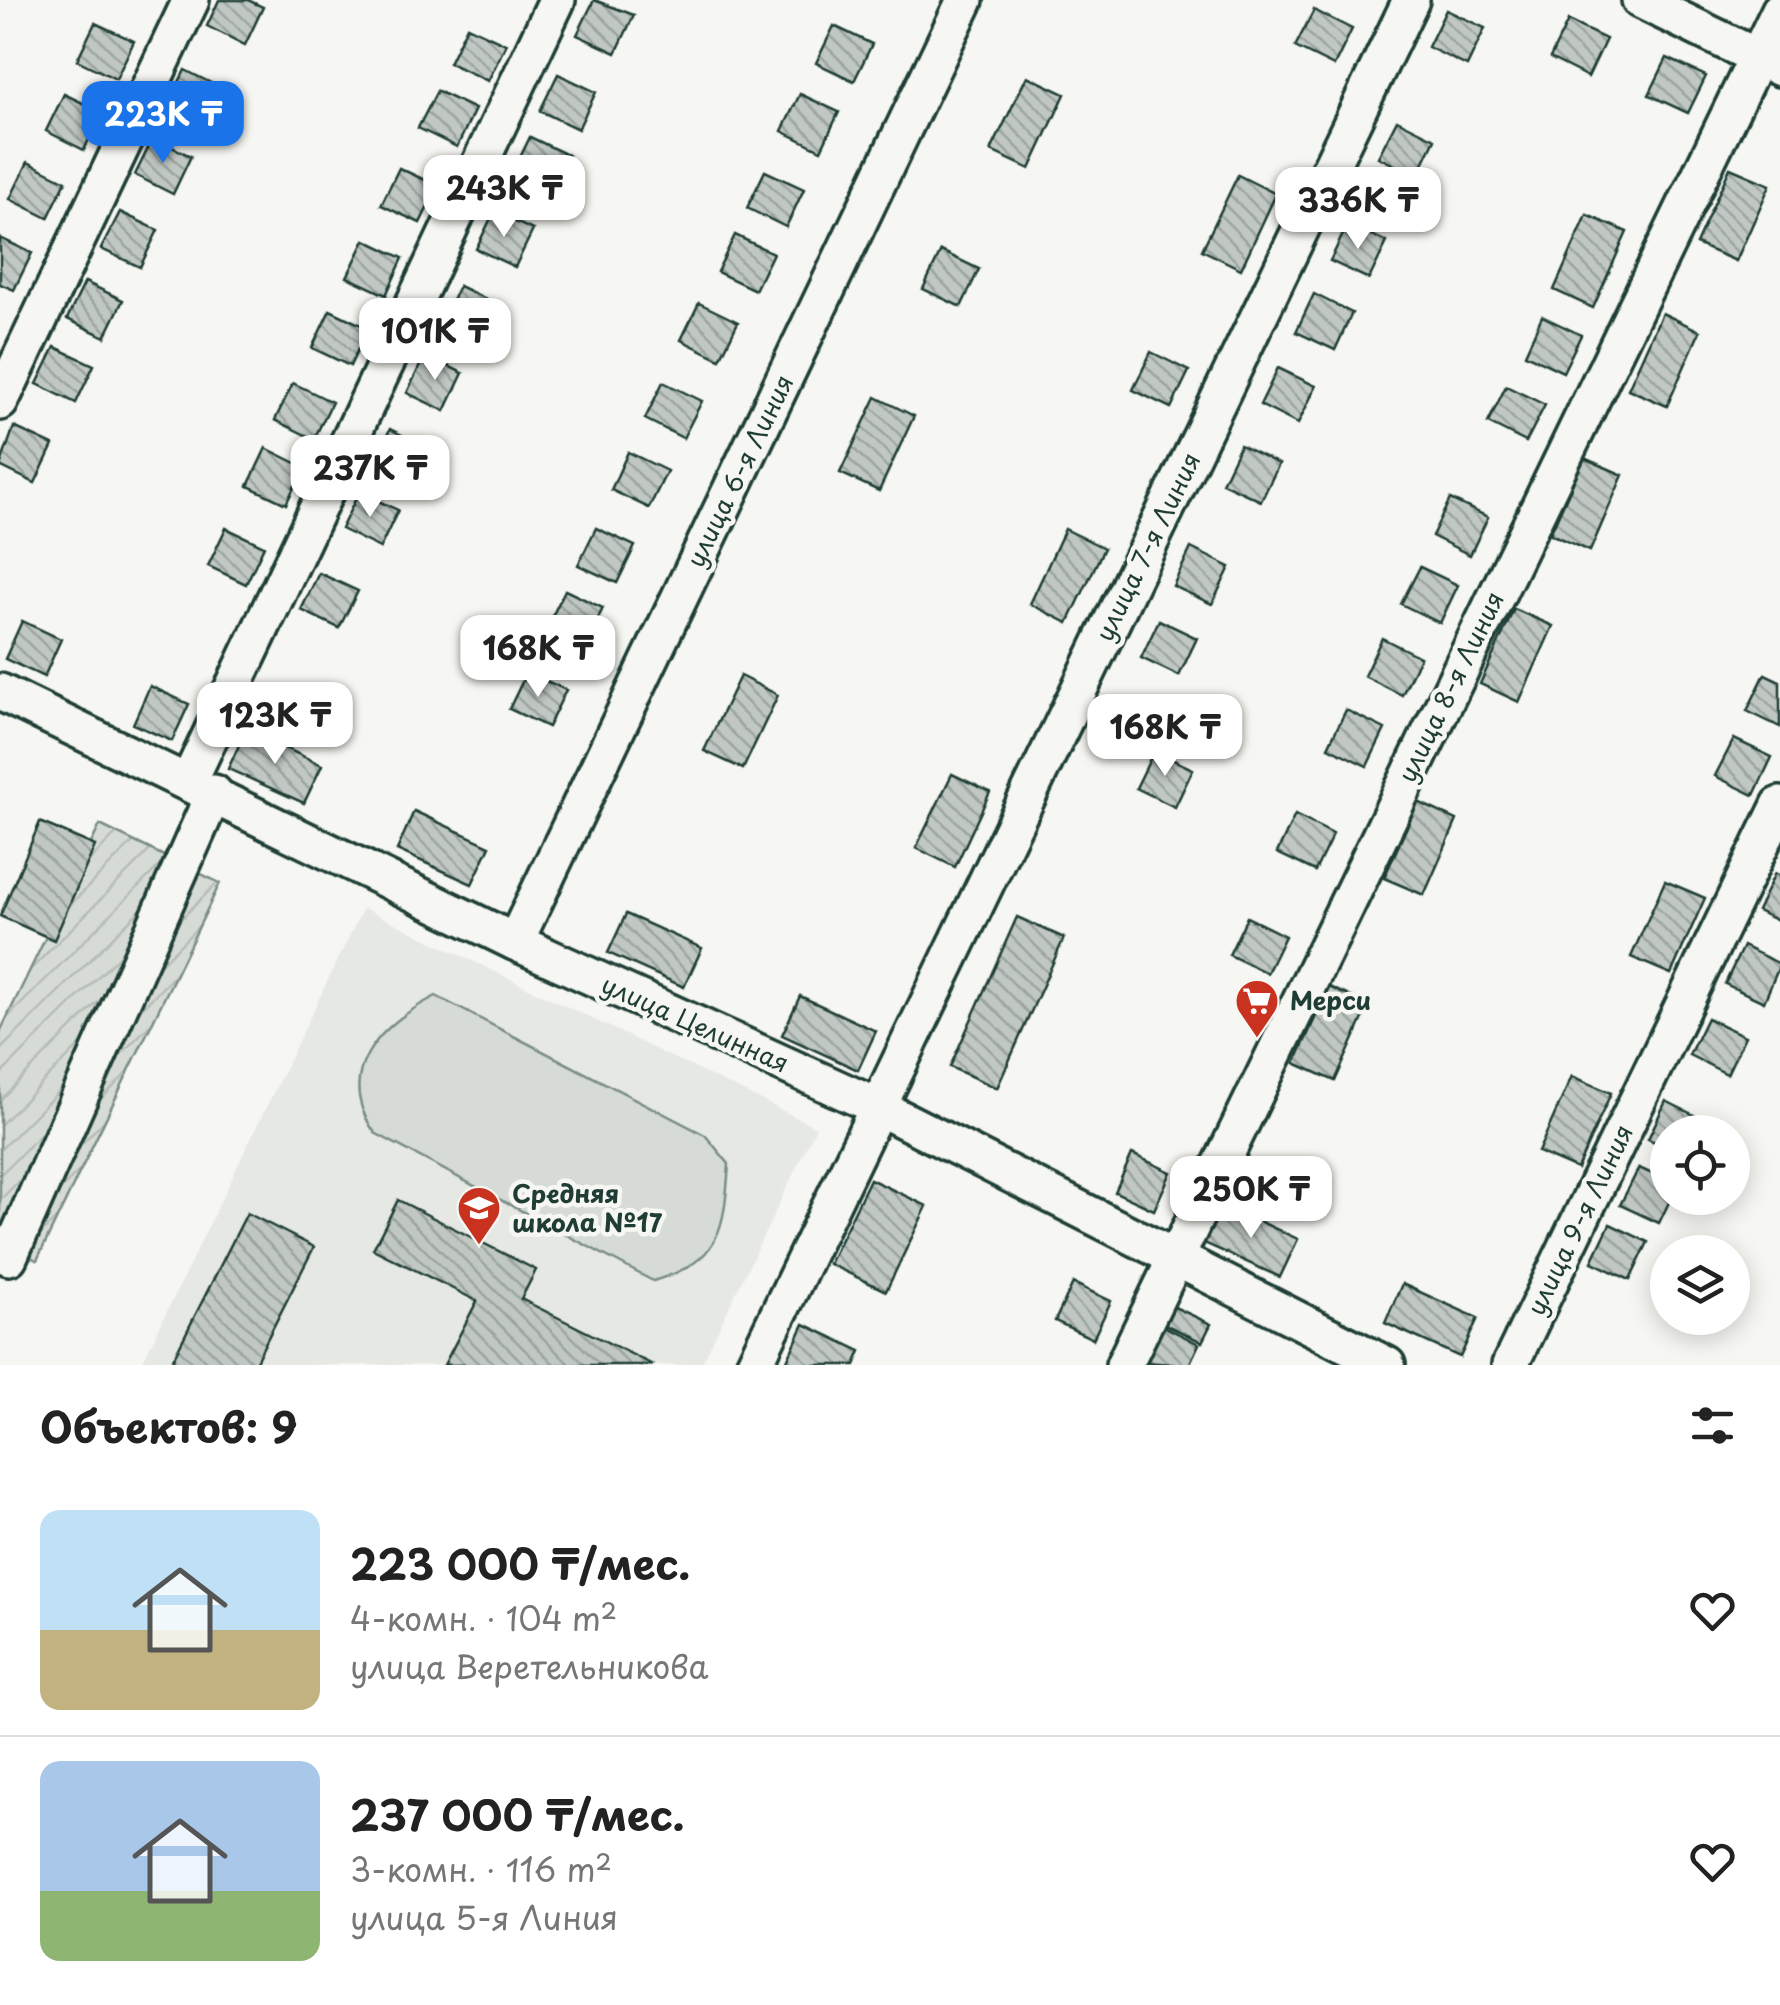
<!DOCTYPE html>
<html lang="ru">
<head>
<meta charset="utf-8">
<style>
	:root { --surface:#fff; --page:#f6f6f6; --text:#222; --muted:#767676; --line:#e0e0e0; --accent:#1a73e8 }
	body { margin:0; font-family:"Playpen Sans",sans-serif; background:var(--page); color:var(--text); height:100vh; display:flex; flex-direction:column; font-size:38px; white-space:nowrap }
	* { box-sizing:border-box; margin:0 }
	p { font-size:32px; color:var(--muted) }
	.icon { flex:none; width:55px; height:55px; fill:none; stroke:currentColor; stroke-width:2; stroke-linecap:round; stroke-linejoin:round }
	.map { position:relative; height:1365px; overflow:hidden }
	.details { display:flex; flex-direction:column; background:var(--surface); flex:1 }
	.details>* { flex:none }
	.fabs { position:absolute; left:1650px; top:1115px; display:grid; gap:20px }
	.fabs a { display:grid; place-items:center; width:100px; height:100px; border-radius:50%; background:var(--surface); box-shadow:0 5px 25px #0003; font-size:50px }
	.price { position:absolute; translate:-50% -85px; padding:0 22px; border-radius:20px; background:#fff; color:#222; font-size:32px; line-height:65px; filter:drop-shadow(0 2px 5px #0008) }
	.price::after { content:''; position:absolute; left:50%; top:60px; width:30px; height:22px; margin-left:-15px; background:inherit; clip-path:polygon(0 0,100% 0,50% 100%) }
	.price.on { background:var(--accent); color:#fff }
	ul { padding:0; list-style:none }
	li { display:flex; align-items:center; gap:30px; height:250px; padding:0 40px }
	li+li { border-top:2px solid var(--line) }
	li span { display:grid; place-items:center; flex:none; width:280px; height:200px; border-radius:20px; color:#555 }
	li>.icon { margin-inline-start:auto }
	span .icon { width:120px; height:120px; fill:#fffc; stroke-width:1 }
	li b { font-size:42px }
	h2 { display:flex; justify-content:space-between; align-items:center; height:120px; padding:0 40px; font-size:42px }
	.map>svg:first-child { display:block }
	.built { fill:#e6e8e4 }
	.garden { fill:url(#garden-furrows); stroke:#7a8c85; stroke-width:2.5 }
	.pitch { fill:#d6dbd6; stroke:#7a8c85; stroke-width:2.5 }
	.building { fill:url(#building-back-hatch); stroke:#1f3d34; stroke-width:2.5 }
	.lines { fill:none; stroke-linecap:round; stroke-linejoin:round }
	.minor-casing { stroke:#1f3d34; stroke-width:42 }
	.minor { stroke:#f6f6f2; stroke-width:35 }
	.labels { text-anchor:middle; stroke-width:9; stroke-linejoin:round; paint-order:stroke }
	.street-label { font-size:25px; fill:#1f3d34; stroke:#f6f6f2 }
	.poi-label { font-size:25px; font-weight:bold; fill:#1f3d34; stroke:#f6f6f2; text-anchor:start }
</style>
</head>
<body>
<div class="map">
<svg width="1780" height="1365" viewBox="0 0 1780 1365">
	<defs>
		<pattern id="garden-furrows" width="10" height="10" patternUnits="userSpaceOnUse" patternTransform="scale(2.5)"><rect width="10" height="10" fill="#d6dbd6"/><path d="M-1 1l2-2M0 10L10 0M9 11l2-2" fill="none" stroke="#b7bdb8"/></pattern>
		<pattern id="building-back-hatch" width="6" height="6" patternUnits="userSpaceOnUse" patternTransform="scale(2.5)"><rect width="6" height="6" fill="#c1c8c3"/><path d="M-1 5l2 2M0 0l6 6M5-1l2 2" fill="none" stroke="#9ca49f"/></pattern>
	</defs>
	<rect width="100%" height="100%" fill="#f6f6f2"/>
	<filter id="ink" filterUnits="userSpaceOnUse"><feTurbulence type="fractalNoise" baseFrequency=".01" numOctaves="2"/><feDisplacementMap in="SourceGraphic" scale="20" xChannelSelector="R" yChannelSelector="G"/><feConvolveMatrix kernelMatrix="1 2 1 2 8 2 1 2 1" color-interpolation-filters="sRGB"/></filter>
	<g filter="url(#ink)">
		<path class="built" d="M 363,908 L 816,1127 L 701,1365 L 141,1365 Z"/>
		<path class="garden" d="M 100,825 L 220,883 L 37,1260 L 0,1242 L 0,1032 Z"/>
		<path class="pitch" d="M 436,996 L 705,1135 L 729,1164 C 724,1229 722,1261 653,1281 L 375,1133 C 331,1071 383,1023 436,996 Z"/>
		<g class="building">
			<path d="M 219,0 L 248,0 L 263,7 L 245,45 L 207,26 Z"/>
			<path d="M 594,0 L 634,15 L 616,53 L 577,35 Z"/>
			<path d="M 1314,10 L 1352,29 L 1334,66 L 1295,47 Z"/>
			<path d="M 1446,10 L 1485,28 L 1467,66 L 1428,47 Z"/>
			<path d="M 1568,21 L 1606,39 L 1588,77 L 1550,58 Z"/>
			<path d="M 95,23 L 134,41 L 116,79 L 77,60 Z"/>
			<path d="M 467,26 L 506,44 L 488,81 L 449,63 Z"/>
			<path d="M 834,26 L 872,44 L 854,81 L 816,63 Z"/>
			<path d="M 1667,58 L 1706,76 L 1688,113 L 1649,95 Z"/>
			<path d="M 185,70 L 223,89 L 205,126 L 167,107 Z"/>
			<path d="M 558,74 L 596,92 L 578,129 L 540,111 Z"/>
			<path d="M 1027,76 L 1065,94 L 1030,169 L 991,151 Z"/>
			<path d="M 437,91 L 475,109 L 457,147 L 418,128 Z"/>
			<path d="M 64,94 L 102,112 L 84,150 L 46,131 Z"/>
			<path d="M 800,94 L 839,112 L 821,150 L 782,131 Z"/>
			<path d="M 1397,120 L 1435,139 L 1417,176 L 1378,157 Z"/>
			<path d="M 530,137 L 568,155 L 550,193 L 512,174 Z"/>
			<path d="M 153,138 L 191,156 L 173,194 L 135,175 Z"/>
			<path d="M 28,162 L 66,181 L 48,218 L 10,199 Z"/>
			<path d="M 399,168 L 438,186 L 420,223 L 381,205 Z"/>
			<path d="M 1730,168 L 1770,185 L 1736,261 L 1696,244 Z"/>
			<path d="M 765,171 L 804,189 L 786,227 L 747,208 Z"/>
			<path d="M 1238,175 L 1276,194 L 1241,269 L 1202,250 Z"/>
			<path d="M 120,212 L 158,230 L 140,267 L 101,249 Z"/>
			<path d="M 494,212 L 533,230 L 515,267 L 476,249 Z"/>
			<path d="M 1587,215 L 1627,232 L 1593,308 L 1554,290 Z"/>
			<path d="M 1348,224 L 1387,242 L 1369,279 L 1330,261 Z"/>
			<path d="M 735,235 L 773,253 L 755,290 L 717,272 Z"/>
			<path d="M 0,238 L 32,253 L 14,290 L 0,284 Z"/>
			<path d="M 365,240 L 403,258 L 386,295 L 347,277 Z"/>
			<path d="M 941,251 L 979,269 L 961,307 L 923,289 Z"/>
			<path d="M 85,282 L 123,300 L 105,337 L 67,319 Z"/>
			<path d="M 459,286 L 497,304 L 479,341 L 441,323 Z"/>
			<path d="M 1314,294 L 1352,313 L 1335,350 L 1296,332 Z"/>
			<path d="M 699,303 L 738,322 L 720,359 L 681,340 Z"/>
			<path d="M 330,310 L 368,328 L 350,366 L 312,348 Z"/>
			<path d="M 1662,313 L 1700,331 L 1667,406 L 1628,389 Z"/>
			<path d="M 1542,316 L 1581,335 L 1563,372 L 1525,354 Z"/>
			<path d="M 55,347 L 94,365 L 76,403 L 37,384 Z"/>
			<path d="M 1151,352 L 1189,371 L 1171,408 L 1133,390 Z"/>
			<path d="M 425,355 L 463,373 L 445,411 L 407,393 Z"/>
			<path d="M 1278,368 L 1316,386 L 1298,424 L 1260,405 Z"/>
			<path d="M 663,382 L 702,401 L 683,438 L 645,419 Z"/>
			<path d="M 293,383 L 332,402 L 314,439 L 275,420 Z"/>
			<path d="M 1506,386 L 1545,405 L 1526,442 L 1488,423 Z"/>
			<path d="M 876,397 L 914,416 L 879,491 L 840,473 Z"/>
			<path d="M 14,427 L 53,445 L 35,483 L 0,466 Z"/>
			<path d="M 390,429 L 428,448 L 410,486 L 372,467 Z"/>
			<path d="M 1240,445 L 1279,464 L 1261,501 L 1222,483 Z"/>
			<path d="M 266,448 L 304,467 L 286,504 L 248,486 Z"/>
			<path d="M 628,452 L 667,471 L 649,508 L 611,490 Z"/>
			<path d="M 1584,458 L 1623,475 L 1590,551 L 1550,534 Z"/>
			<path d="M 359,492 L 398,510 L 380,548 L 341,529 Z"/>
			<path d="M 1450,499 L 1488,517 L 1470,555 L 1432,536 Z"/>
			<path d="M 226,528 L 264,546 L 246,584 L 208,566 Z"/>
			<path d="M 596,528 L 635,546 L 617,583 L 578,565 Z"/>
			<path d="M 1065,529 L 1104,548 L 1068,623 L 1030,604 Z"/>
			<path d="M 1191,548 L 1230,567 L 1212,604 L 1173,586 Z"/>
			<path d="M 1420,567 L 1458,585 L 1440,623 L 1401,604 Z"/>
			<path d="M 319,573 L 358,591 L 339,628 L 301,610 Z"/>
			<path d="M 565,590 L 603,608 L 585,646 L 547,627 Z"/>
			<path d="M 1514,609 L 1553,626 L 1519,702 L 1480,684 Z"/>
			<path d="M 1159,620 L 1197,638 L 1179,676 L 1141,658 Z"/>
			<path d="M 22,621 L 61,639 L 44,677 L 5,659 Z"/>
			<path d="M 1382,638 L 1420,657 L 1402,695 L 1364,676 Z"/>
			<path d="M 527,672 L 566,690 L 548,727 L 509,709 Z"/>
			<path d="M 1765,674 L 1780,681 L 1780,727 L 1747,711 Z"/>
			<path d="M 740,676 L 778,695 L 743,769 L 704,751 Z"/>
			<path d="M 150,686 L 189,704 L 172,741 L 133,724 Z"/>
			<path d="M 1346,710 L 1385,729 L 1367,766 L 1328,747 Z"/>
			<path d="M 246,730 L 322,765 L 304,803 L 228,769 Z"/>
			<path d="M 1734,739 L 1772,757 L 1754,795 L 1715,776 Z"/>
			<path d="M 1154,751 L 1193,769 L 1175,807 L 1136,788 Z"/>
			<path d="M 952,774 L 990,792 L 955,867 L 916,848 Z"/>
			<path d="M 1418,802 L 1457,820 L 1424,895 L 1384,878 Z"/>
			<path d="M 414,811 L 490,846 L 472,884 L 397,850 Z"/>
			<path d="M 1295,815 L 1333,834 L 1315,871 L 1277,853 Z"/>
			<path d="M 40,822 L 95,846 L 54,940 L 0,916 Z"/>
			<path d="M 1775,873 L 1780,876 L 1780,922 L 1757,911 Z"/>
			<path d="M 1665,881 L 1705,898 L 1671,974 L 1631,957 Z"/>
			<path d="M 626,914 L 702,948 L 684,987 L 608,953 Z"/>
			<path d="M 1017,917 L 1064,938 L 997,1088 L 950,1067 Z"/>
			<path d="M 1247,917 L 1285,936 L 1267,973 L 1229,955 Z"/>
			<path d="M 1743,946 L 1780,964 L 1764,1002 L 1725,984 Z"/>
			<path d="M 1329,987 L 1369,1005 L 1335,1081 L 1295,1063 Z"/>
			<path d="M 800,996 L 876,1031 L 858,1070 L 782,1035 Z"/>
			<path d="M 1707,1018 L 1745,1036 L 1727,1074 L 1689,1055 Z"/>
			<path d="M 1572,1076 L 1611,1093 L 1577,1169 L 1538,1152 Z"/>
			<path d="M 1666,1101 L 1704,1120 L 1698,1132 L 1668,1132 L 1668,1148 L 1648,1139 Z"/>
			<path d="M 1132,1154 L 1171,1172 L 1154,1210 L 1115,1192 Z"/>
			<path d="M 1639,1168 L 1668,1181 L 1668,1198 L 1671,1198 L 1659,1223 L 1620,1205 Z"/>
			<path d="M 870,1179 L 927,1206 L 886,1291 L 829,1264 Z"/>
			<path d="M 398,1200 L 536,1270 L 521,1299 L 653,1365 L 444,1365 L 477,1301 L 373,1249 Z"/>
			<path d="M 1222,1204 L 1298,1239 L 1280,1277 L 1204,1243 Z"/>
			<path d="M 247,1213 L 314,1247 L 254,1365 L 170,1365 Z"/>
			<path d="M 1610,1224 L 1648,1242 L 1630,1280 L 1592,1262 Z"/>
			<path d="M 1073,1283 L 1111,1301 L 1093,1339 L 1055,1321 Z"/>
			<path d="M 1402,1284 L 1478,1318 L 1460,1357 L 1385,1323 Z"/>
			<path d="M 1170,1305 L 1211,1324 L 1202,1342 L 1162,1323 Z"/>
			<path d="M 804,1324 L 861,1351 L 855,1365 L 785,1365 Z"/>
			<path d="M 1161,1325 L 1199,1344 L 1189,1365 L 1143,1362 Z"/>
		</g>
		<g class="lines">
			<defs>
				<g id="minor">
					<path d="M 1640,0 L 1780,68"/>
					<path d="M 0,402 L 191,0"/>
					<path d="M 0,692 L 515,942 L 878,1107 L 1387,1365"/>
					<path d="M 189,781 L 557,0"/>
					<path d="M 515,942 L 965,0"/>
					<path d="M 9,1257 L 214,793"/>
					<path d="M 754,1365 L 1411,0"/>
					<path d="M 1124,1365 L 1780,10"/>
					<path d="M 1510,1365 L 1780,805"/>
				</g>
			</defs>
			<use href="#minor" class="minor-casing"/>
			<use href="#minor" class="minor"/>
		</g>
	</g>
	<defs>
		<symbol id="supermarket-pin" viewBox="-11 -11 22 30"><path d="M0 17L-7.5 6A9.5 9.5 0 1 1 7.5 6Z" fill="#c8321e" stroke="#f6f6f2"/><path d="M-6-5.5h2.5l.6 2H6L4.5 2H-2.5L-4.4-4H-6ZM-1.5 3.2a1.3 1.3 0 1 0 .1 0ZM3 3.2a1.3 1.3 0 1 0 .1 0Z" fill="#fff"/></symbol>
		<symbol id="school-pin" viewBox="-11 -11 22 30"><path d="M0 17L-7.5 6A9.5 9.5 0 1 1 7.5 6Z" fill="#c8321e" stroke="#f6f6f2"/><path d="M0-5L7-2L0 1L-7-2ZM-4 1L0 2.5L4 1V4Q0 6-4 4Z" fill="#fff"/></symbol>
	</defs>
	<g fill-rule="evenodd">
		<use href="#supermarket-pin" x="1232" y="976" width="50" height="68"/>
		<use href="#school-pin" x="454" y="1183" width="50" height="68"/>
	</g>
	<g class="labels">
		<g class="street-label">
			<text transform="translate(740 471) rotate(-64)" y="9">улица 6-я Линия</text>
			<text transform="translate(1148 547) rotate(-64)" y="9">улица 7-я Линия</text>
			<text transform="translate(1451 687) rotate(-64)" y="9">улица 8-я Линия</text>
			<text transform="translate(695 1024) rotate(24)" y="9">улица Целинная</text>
			<text transform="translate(1580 1220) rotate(-64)" y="9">улица 9-я Линия</text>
		</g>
		<g class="poi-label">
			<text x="1290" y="1010">Мерси</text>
			<text x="512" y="1203">Средняя<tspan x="512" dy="29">школа №17</tspan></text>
		</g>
	</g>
</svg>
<div class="fabs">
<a><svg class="icon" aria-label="locate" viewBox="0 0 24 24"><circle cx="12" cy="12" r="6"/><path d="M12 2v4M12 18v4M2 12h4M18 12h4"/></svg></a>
<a><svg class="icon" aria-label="layers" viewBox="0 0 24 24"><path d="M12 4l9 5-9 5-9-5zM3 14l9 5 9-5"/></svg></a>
</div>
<b class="price on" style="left:163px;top:166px">223K ₸</b>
<b class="price" style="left:504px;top:240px">243K ₸</b>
<b class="price" style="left:1358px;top:252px">336K ₸</b>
<b class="price" style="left:435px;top:383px">101K ₸</b>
<b class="price" style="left:370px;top:520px">237K ₸</b>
<b class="price" style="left:538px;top:700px">168K ₸</b>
<b class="price" style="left:275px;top:767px">123K ₸</b>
<b class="price" style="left:1165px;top:779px">168K ₸</b>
<b class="price" style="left:1251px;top:1241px">250K ₸</b>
</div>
<section class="details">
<h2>Объектов: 9<svg class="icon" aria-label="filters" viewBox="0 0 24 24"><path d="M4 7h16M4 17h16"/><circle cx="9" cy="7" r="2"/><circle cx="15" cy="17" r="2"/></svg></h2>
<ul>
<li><span style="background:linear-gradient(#bfe0f5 60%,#c2b280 0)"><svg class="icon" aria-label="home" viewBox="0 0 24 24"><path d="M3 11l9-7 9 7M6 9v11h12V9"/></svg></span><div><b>223 000 ₸/мес.</b><p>4-комн. · 104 m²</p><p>улица Веретельникова</p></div><svg class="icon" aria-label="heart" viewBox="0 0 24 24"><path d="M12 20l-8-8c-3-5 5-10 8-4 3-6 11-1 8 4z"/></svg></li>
<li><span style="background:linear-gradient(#a9c7e8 65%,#8fb573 0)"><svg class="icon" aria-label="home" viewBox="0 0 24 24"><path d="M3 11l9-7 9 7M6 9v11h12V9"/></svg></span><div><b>237 000 ₸/мес.</b><p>3-комн. · 116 m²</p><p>улица 5-я Линия</p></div><svg class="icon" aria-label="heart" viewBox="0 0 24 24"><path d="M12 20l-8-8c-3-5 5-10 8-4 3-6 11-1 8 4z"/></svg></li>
</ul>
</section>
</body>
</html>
